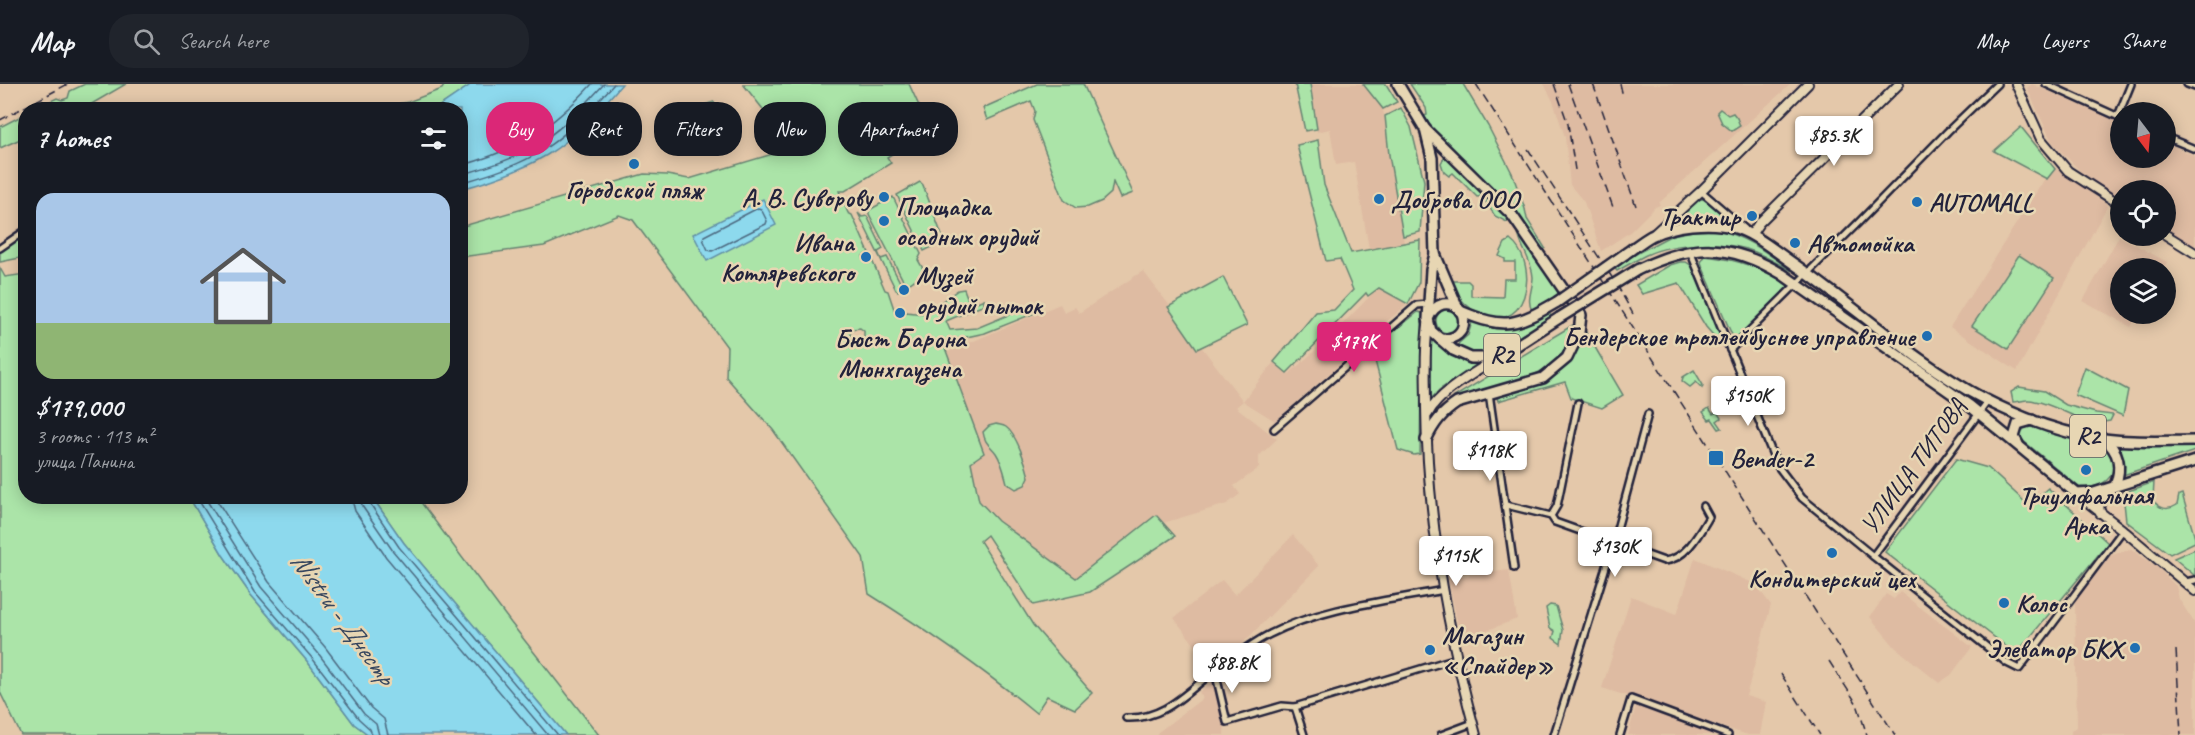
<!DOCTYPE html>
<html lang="en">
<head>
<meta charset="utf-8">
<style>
	:root { --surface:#171b24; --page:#20242c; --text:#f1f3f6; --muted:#9ea1a6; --line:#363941; --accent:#db2777 }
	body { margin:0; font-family:Caveat,sans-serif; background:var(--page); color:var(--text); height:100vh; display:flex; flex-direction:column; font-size:22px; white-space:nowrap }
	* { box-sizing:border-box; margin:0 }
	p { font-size:20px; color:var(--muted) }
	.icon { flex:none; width:33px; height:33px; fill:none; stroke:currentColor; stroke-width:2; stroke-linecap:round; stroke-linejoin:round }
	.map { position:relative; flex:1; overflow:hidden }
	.side { position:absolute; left:18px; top:18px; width:450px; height:402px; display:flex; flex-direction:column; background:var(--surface); border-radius:24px; box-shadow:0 3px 15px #0003 }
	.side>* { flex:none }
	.hud { position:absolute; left:486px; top:18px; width:570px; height:54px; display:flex; gap:12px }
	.needle { width:39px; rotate:164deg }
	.fabs { position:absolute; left:2110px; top:18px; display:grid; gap:12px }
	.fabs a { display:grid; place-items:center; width:66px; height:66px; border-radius:50%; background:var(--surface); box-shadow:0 3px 15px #0003; font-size:30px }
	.price { position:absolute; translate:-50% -51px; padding:0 14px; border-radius:6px; background:#fff; color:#222; font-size:20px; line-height:39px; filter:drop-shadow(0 2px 3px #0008) }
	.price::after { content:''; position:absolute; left:50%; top:36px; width:18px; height:14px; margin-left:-9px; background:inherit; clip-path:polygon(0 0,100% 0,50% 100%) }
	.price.active { background:var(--accent); color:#fff }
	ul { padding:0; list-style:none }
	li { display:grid; align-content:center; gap:12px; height:318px; padding:0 18px }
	li span { display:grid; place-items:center; height:186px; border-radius:18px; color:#555 }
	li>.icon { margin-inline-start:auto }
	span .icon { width:108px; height:108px; fill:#fffc; stroke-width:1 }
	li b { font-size:26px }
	h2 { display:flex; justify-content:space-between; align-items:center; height:72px; padding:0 18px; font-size:26px }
	.pill { padding:0 21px; border-radius:24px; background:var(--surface); box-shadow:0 3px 15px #0003; font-size:21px; line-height:54px }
	.pill.active { background:var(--accent); color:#fff }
	header { display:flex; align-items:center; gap:36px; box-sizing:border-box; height:84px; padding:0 30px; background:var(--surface); border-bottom:2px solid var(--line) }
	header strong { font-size:28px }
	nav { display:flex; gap:33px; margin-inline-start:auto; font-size:21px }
	.search { width:420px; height:54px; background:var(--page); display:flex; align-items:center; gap:15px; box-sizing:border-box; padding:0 21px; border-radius:24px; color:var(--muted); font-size:22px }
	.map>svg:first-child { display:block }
	.built { fill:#debba2 }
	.green { fill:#abe4a8; stroke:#668372; stroke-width:1.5; fill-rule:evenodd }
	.water { fill:#8dd9ed; stroke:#6290a6; stroke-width:1.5 }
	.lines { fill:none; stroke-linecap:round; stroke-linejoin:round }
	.shore { stroke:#4d6b82; stroke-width:1.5 }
	.street-casing { stroke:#22223b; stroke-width:10 }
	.secondary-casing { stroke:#22223b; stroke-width:12 }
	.primary-casing { stroke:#22223b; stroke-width:14 }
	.street { stroke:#e7d6b3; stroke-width:5 }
	.secondary { stroke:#e7d6b3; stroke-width:8 }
	.primary { stroke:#e7d6b3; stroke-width:9 }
	.rail { stroke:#22223b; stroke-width:1.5; stroke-dasharray:9 4.5; stroke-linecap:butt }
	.primary-bridge-casing { stroke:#22223b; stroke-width:14; stroke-linecap:butt }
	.primary-bridge { stroke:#e7d6b3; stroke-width:9 }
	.poi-dot { fill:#1f6fb2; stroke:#e7d6b3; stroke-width:2 }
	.labels { text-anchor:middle; stroke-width:5; stroke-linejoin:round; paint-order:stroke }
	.shield { fill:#e7d6b3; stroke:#5d585f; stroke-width:1.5 }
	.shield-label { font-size:24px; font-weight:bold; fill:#22223b }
	.poi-label { font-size:26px; font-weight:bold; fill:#22223b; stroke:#e7d6b3; text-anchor:start }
	.street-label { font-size:26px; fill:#22223b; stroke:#e7d6b3 }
	.water-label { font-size:27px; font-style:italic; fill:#37475f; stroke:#e7d6b3 }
</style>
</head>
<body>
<header>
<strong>Map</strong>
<div class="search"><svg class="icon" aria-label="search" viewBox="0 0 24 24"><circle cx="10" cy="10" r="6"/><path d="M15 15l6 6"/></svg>Search here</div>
<nav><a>Map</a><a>Layers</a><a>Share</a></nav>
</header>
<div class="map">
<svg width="2195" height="651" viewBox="0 0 2195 651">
	<rect width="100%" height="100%" fill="#e4c8aa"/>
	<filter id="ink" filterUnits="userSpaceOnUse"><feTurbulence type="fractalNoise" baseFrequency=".0167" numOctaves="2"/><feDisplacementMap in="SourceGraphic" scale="12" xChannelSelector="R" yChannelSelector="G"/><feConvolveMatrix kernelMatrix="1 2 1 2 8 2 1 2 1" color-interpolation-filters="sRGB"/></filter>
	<g filter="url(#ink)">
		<g class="built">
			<path d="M 1310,0 L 1363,0 L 1383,25 L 1404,159 L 1369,165 L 1354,78 L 1336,81 L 1330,45 L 1317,48 Z"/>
			<path d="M 1544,0 L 1791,0 L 1659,119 L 1660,121 L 1655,123 L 1630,148 L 1601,167 L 1584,118 L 1570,101 L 1565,53 L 1553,17 Z"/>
			<path d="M 2032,0 L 2121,39 L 2121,74 L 2166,74 L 2166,59 L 2195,72 L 2195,165 L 2166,146 L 2166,106 L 2121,106 L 2121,117 L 2082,89 L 2052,58 L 2027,4 Z"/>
			<path d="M 2053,82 L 2108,121 L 2017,287 L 1950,243 Z"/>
			<path d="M 2119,152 L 2167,178 L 2163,184 L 2121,184 L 2121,230 L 2138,230 L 2131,243 L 2083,217 Z"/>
			<path d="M 1143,187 L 1243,317 L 1274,278 L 1289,290 L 1330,253 L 1379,203 L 1408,220 L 1369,252 L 1357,265 L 1275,337 L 1243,317 L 1236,323 L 1277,355 L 1259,372 L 1259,384 L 1234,402 L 1240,410 L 1227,420 L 1163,439 L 1155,431 L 1076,494 L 998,437 L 979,417 L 971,378 L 984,368 L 946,269 L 1060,220 L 1064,228 L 1075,223 L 1079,229 Z"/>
			<path d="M 1293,451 L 1319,482 L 1242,560 L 1210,581 L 1174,534 L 1222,496 L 1235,511 Z"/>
			<path d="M 2131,465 L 2157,483 L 2176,502 L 2179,515 L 2195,540 L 2195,651 L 2071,651 L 2071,646 L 2077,643 L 2075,518 L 2109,472 Z"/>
			<path d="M 1695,474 L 1755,500 L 1771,521 L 1746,612 L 1766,618 L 1760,651 L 1748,651 L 1602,604 L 1631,512 L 1677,530 Z"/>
			<path d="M 1509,486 L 1517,535 L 1461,556 L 1448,494 Z"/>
			<path d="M 1900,508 L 1972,563 L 1951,591 L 1939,599 L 1895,563 L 1870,533 L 1886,510 L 1894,515 Z"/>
			<path d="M 1213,597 L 1216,597 L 1225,638 L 1224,651 L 1158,651 L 1157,649 L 1203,614 L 1199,608 Z"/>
			<path d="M 1636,622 L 1720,651 L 1628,651 Z"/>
		</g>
		<g class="green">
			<path d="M 85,0 L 126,0 L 83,25 L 34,25 L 57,14 L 62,16 L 68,14 L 70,7 Z"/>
			<path d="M 445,0 L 472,0 L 438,23 L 431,25 L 366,26 L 408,18 L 442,5 Z"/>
			<path d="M 743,0 L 909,0 L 930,46 L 887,73 L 891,79 L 845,107 L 839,107 L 848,129 L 852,131 L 869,169 L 863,172 L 864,176 L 871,174 L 885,206 L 888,207 L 896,231 L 899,233 L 906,228 L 924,230 L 958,206 L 964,205 L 970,221 L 984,215 L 982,222 L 946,237 L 950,246 L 977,244 L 1025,224 L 1039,224 L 1035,229 L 985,249 L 953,256 L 945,264 L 984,369 L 971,378 L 979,417 L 998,437 L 1076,494 L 1156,431 L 1175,452 L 1090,508 L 1033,521 L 987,451 L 980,457 L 1033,541 L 1092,609 L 1075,625 L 1047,612 L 1036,629 C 983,585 928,547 869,510 L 863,473 L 773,346 L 726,293 L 727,263 L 633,136 L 619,131 L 544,162 L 461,173 L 460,143 L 644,90 L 667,91 L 689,95 L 776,69 L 789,58 ZM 860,244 L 864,247 L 864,254 L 860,258 L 853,257 C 849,253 849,249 853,245 Z"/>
			<path d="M 1037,0 L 1083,0 L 1133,109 L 1120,114 L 1113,98 L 1111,109 L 1102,117 L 1088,123 L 1076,124 L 1064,116 L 1033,36 L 1035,27 L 1031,17 L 987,36 L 983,24 Z"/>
			<path d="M 1295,0 L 1310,0 L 1317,45 L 1305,47 Z"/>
			<path d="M 1363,0 L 1386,0 L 1397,18 L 1383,25 Z"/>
			<path d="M 1410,0 L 1463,0 L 1488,42 L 1512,89 L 1525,125 L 1527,135 L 1545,164 L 1541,166 L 1520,136 L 1514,119 L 1514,125 L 1435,50 L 1424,32 L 1427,31 L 1426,24 Z"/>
			<path d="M 714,18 L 723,46 L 682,59 L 674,30 Z"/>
			<path d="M 1401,24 L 1411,43 L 1424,97 L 1420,148 L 1403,152 L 1389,71 L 1385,32 Z"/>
			<path d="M 1720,25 L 1728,31 L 1733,29 L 1737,34 L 1740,42 L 1732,47 L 1722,39 L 1717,28 Z"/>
			<path d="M 25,30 L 25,53 L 0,64 L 0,43 Z"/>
			<path d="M 2021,43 L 2055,85 L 2047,95 L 1994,67 Z"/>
			<path d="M 1318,56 L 1324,101 L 1351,169 L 1420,156 L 1419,198 L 1408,220 L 1379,204 L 1368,212 L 1366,209 L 1287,289 L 1274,278 L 1316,228 L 1334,226 L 1353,206 L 1340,175 L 1326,177 L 1297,61 Z"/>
			<path d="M 1445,72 L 1509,134 L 1507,138 L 1495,132 L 1482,112 L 1477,113 L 1453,89 L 1449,92 L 1444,88 L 1441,79 Z"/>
			<path d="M 920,98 L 923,101 L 944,157 L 924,167 L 897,111 Z"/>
			<path d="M 893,113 L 921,170 L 918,176 L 925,188 L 906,202 L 869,130 L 869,126 Z"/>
			<path d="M 1703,115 L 1730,134 L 1729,136 L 1694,133 L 1679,135 L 1696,116 Z"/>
			<path d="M 858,129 L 862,133 L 867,132 L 883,165 L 878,168 L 881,175 L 887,173 L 902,202 L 898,207 L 896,206 Z"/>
			<path d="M 25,146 L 25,173 L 0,178 L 0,163 Z"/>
			<path d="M 1718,146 C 1748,153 1768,170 1792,187 C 1780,181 1767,173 1755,168 C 1726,156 1674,158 1646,171 C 1636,176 1626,182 1617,187 L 1613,182 L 1672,151 L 1693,147 Z"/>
			<path d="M 1523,151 L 1562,210 L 1532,226 C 1526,217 1533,204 1533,193 C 1532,178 1523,167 1519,153 Z"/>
			<path d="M 1510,156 C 1542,180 1527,260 1473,226 C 1463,219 1454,209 1451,197 L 1468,197 L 1471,200 L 1471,212 L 1503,213 L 1504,195 L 1515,195 L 1515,178 L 1505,178 L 1505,175 L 1499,172 L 1505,159 Z"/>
			<path d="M 2019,171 L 2054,194 L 2008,265 L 1972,242 Z"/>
			<path d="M 1705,172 C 1740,176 1759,183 1790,201 L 1737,254 L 1732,251 L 1703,184 L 1701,178 Z"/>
			<path d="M 1680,178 L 1686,178 L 1692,182 L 1723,257 L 1720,259 L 1706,243 L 1679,199 L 1642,210 L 1636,201 L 1670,181 Z"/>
			<path d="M 0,184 L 5,193 L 25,190 L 26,412 L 189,413 L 223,471 L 251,511 L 307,577 L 354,640 L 369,651 L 21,651 L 0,608 Z"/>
			<path d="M 1223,193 L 1247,241 L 1197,265 L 1168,223 Z"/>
			<circle cx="1448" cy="237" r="12"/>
			<path d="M 1548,227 L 1552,234 C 1521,255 1495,285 1457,264 L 1459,259 L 1468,251 L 1472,238 C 1508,248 1515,248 1548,227 Z"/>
			<path d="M 1418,228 L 1422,229 L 1420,370 L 1414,371 L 1398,366 L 1372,265 Z"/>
			<path d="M 1573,241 C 1575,247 1573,251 1570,258 C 1542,310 1477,293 1438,329 L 1454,313 Z"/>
			<path d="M 1586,248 L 1623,311 L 1602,324 L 1571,314 L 1565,298 L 1498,317 L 1497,313 C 1543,299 1565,296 1586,248 Z"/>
			<path d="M 1435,255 L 1455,272 L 1477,280 L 1439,306 L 1431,315 L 1431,257 Z"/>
			<path d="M 2085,283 L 2128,306 L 2123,332 L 2075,311 Z"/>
			<path d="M 1694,286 L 1703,301 L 1702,304 L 1696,298 L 1690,303 L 1682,297 L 1683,293 Z"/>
			<path d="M 2019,303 L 2044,307 L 2066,321 L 2096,329 L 2113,331 L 2110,337 C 2083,343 2061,322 2035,317 C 2026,314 2021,318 2013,318 L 2011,308 Z"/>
			<path d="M 1709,324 L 1713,330 L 1717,328 L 1721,334 L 1717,337 L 1722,344 L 1719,345 L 1712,335 L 1709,336 L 1703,328 Z"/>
			<path d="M 996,340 C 999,341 1003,341 1006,343 C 1017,351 1026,380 1029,393 L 1025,401 L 1016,405 L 1007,399 C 1004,388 1002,378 996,369 C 989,360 985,360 983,348 L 989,342 Z"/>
			<path d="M 2028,340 L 2057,351 L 2106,360 C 2125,385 2107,407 2079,403 L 2021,355 L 2019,348 Z"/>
			<path d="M 2121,361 L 2195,361 L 2195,367 L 2123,391 L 2123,379 L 2119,362 Z"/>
			<path d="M 1956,375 L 1988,384 L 2025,418 L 2034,416 L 2048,404 L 2108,459 L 2016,570 L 1885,468 Z"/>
			<path d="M 2154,398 L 2153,416 C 2159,425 2168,427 2177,421 L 2179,411 L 2182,410 L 2195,454 L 2195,458 L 2170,470 L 2126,437 L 2123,409 Z"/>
			<path d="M 372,413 L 417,413 L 511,539 L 599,651 L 566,651 L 404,459 Z"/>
			<path d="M 2195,465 L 2195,491 L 2194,491 L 2174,474 Z"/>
			<path d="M 1550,521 L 1556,522 L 1563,546 L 1561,560 L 1553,554 L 1555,547 L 1550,544 L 1546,524 Z"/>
		</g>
		<g class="water">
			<path d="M 472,0 L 622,0 C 600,25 577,53 547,71 C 520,87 491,97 461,105 L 460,26 L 431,25 L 438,23 Z"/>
			<path d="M 763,115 L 776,141 L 707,177 L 693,150 Z"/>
			<path d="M 189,413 L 372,413 L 404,459 L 566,651 L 369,651 L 354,640 L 307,577 L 251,511 L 223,471 Z"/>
		</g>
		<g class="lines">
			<g class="shore">
				<path d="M 460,82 C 518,66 552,44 592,0"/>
				<path d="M 460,91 C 488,83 519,74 542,57 C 566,41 585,21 604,0"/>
				<path d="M 460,99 C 489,91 521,81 546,64 C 572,46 593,23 614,0"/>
				<path d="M 758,124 L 761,125 L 767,137 L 766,140 L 712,167 L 708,166 L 703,155 L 704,152 Z"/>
				<path d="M 196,412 L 255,508 L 312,574 L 359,635 L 370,645 L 372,651"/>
				<path d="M 204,412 L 261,503 L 318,569 L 364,630 L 376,640 L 379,651"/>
				<path d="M 214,412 L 269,498 L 325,563 L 371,624 L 384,635 L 388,651"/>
				<path d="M 351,412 L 355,427 L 386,473 L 536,651"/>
				<path d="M 360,412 L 362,422 L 393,467 L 548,651"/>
				<path d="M 368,412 L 369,418 L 399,463 L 558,651"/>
			</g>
			<defs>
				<g id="street">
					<path d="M 2046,0 L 2121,34"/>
					<path d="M 2187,0 L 2195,3"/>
					<path d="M 2118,32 L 2131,0"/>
					<path d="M 2166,53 L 2195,65"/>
					<path d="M 1701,107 L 1745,145"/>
					<path d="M 0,164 L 26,146"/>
					<path d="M 1690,167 L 1777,381 L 1802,414 L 1873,472"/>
					<path d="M 1730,266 L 1859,138 L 1948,47 L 1997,0"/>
					<path d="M 1489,309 L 1514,484"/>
					<path d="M 1988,317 L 1873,472 L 2007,579 L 2019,585 L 2123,446"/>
					<path d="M 1274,345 L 1417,221 L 1429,220"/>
					<path d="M 1506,421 L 1551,432 L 1555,438 L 1664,477 C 1685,476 1699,450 1709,433 L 1703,422"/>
					<path d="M 1551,432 L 1557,422 L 1578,319"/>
					<path d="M 1440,480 L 1476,474"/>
					<path d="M 2186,498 L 2195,496"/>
					<path d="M 1215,587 L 1227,638 L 1282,622 L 1295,623 L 1457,574"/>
					<path d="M 1295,623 L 1304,651"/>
					<path d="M 1126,634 C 1163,636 1186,609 1213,588 C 1229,577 1253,558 1270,550 C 1323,523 1387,517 1444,506"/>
					<path d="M 1441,651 L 1473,639"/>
					<path d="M 1554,651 L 1613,460 L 1648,330"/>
					<path d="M 1620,651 L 1631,615 L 1728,651"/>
				</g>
				<g id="secondary">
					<path d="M 2016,0 L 2041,55 L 2068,87 L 2121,121"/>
					<path d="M 1654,150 L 1701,107 L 1808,0"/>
					<path d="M 1751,151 L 1759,139 L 1899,0"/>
					<path d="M 2166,151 L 2195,169"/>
					<path d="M 1428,241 C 1424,268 1426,295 1426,323 C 1427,433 1447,545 1476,651"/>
					<path d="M 1428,330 C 1439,307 1480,286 1502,271"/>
					<path d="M 2077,410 L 2123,446 L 2195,507"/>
					<path d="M 2100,429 C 2098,417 2101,413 2110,406"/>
				</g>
				<g id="primary">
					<path d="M 1398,0 L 1425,45 L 1432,74 L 1435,170 L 1431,186 L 1428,235 L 1431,247 L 1453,266 L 1471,274 L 1485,274 L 1502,271 L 1559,234"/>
					<path d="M 1425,45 L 1512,131 L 1581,231 L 1579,249 L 1567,274 L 1543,294 L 1457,319 C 1442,329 1434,339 1426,356"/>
					<path d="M 1435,170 L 1458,224"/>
					<path d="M 1625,170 C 1634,164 1642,157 1651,152 C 1673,141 1709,137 1732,143 C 1755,149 1775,167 1794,180 C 1857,224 1915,279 1984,315 C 2021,334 2062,350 2104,355 C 2134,359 2165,357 2195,357"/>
					<path d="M 1637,186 C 1693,159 1728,158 1782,190 L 1970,322 L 2077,410 L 2094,409 L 2195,377"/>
					<path d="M 1460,227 C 1505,246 1516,242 1557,218"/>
					<path d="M 1429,233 C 1432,226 1436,222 1443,220 C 1469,216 1473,258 1440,255"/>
					<path d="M 2104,355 C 2120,368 2122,383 2115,402"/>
					<path d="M 2018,360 L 2014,353 L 2018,340 L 2032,336"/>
				</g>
			</defs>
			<use href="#street" class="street-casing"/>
			<use href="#secondary" class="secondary-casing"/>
			<use href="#primary" class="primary-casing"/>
			<use href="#street" class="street"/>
			<use href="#secondary" class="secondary"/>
			<use href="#primary" class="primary"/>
			<g class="rail">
				<path d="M 1476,0 L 1895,651"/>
				<path d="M 1554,0 L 1568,40 L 1575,86"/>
				<path d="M 1568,0 L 1614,126"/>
				<path d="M 1593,0 L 1636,122"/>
				<path d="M 1620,0 L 1623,12"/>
				<path d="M 0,36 L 68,0"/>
				<path d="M 1528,65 L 1617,201 L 1633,230"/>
				<path d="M 2176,566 L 2181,651"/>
				<path d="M 1829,577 L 1857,620 L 1867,651"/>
				<path d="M 1781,590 L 1820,651"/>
			</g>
			<defs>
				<g id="primary-bridge">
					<path d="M 1557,218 L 1625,170"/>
					<path d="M 1559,234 L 1637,186"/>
				</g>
			</defs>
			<use href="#primary-bridge" class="primary-bridge-casing"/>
			<use href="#primary-bridge" class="primary-bridge"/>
		</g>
	</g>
	<g class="poi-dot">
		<circle cx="634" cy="80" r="6"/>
		<circle cx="884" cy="113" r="6"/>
		<circle cx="1379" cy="115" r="6"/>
		<circle cx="1917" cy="118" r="6"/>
		<circle cx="1752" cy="132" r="6"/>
		<circle cx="884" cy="137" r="6"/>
		<circle cx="1795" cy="159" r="6"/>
		<circle cx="866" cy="173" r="6"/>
		<circle cx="904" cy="206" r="6"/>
		<circle cx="900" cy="229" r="6"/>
		<circle cx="1927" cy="252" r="6"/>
		<rect x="1708" y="366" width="16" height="16" rx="3"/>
		<circle cx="2086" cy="386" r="6"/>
		<circle cx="1832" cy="469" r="6"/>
		<circle cx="2004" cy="519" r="6"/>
		<circle cx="2135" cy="564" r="6"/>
		<circle cx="1430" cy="566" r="6"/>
	</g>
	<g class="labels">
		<g class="shield">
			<rect x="1484" y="250" width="36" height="42" rx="4.5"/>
			<rect x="2070" y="331" width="36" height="42" rx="4.5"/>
		</g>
		<g class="shield-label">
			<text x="1502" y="279">R2</text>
			<text x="2088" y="360">R2</text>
		</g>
		<g class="poi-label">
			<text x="634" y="114" text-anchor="middle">Городской пляж</text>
			<text x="872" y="122" text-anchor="end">А. В. Суворову</text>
			<text x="1391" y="124">Доброва ООО</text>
			<text x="1929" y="127">AUTOMALL</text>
			<text x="896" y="131">Площадка<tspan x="896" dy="30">осадных орудий</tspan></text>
			<text x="1740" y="141" text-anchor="end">Трактир</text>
			<text x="854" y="167" text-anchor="end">Ивана<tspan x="854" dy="30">Котляревского</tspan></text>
			<text x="1807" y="168">Автомойка</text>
			<text x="916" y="200">Музей<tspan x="916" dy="30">орудий пыток</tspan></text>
			<text x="1915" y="261" text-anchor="end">Бендерское троллейбусное управление</text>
			<text x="900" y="263" text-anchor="middle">Бюст Барона<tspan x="900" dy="30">Мюнхгаузена</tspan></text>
			<text x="1730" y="383">Bender-2</text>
			<text x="2086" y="420" text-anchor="middle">Триумфальная<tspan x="2086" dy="30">Арка</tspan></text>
			<text x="1832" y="503" text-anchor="middle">Кондитерский цех</text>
			<text x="2016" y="528">Колос</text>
			<text x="1442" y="560">Магазин<tspan x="1442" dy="30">«Спайдер»</tspan></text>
			<text x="2123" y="573" text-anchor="end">Элеватор БКХ</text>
		</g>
		<g class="street-label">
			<text transform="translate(1913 382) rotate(-54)" y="9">УЛИЦА ТИТОВА</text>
		</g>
		<g class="water-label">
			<text transform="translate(343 534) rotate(54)" y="9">Nistru - Днестр</text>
		</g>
	</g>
</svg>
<div class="fabs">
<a><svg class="needle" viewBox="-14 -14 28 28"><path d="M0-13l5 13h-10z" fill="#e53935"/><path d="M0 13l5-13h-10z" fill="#9ea1a6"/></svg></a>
<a><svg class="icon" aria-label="locate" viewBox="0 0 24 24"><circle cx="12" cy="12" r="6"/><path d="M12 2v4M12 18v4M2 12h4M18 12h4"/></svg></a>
<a><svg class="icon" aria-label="layers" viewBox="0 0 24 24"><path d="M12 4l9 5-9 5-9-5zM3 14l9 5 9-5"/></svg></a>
</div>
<b class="price" style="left:1834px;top:83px">$85.3K</b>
<b class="price active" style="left:1354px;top:289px">$179K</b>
<b class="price" style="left:1748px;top:343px">$150K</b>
<b class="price" style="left:1490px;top:398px">$118K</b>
<b class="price" style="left:1615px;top:494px">$130K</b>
<b class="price" style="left:1456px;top:503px">$115K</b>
<b class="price" style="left:1232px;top:610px">$88.8K</b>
<div class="hud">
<a class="pill active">Buy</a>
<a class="pill">Rent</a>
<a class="pill">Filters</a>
<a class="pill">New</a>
<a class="pill">Apartment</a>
</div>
<section class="side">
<h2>7 homes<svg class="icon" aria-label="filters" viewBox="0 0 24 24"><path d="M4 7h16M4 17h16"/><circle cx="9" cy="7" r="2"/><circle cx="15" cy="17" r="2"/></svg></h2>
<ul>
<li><span style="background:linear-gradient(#a9c7e8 70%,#8fb573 0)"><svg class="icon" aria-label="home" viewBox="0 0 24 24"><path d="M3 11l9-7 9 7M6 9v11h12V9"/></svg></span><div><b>$179,000</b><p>3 rooms · 113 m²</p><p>улица Панина</p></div></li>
</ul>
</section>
</div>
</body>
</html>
